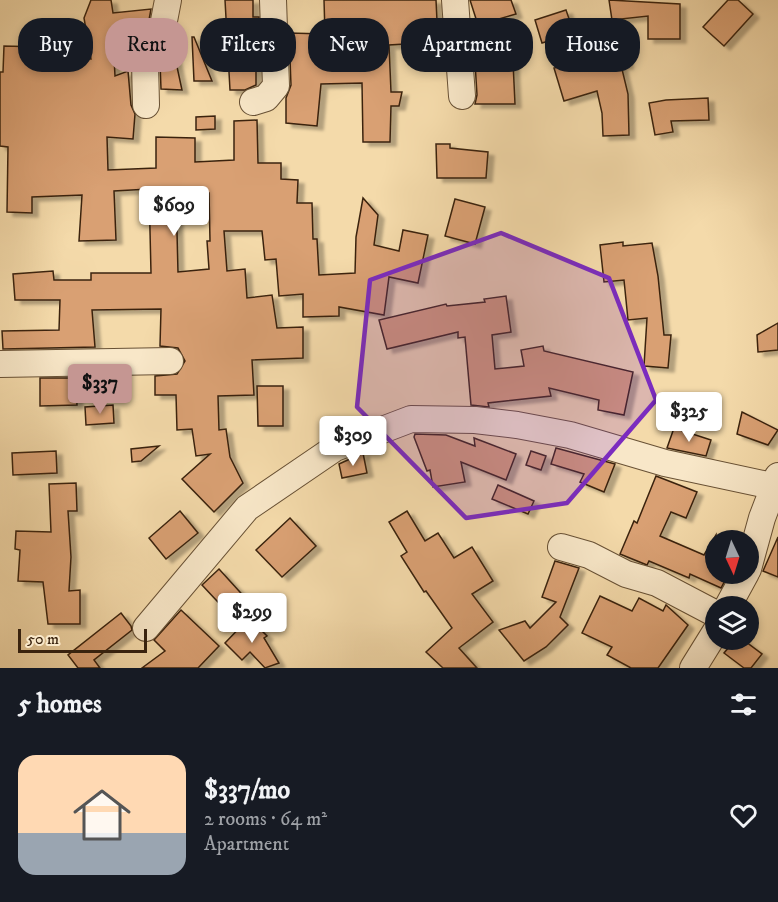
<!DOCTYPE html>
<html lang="en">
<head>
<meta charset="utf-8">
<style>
	:root { --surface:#171b24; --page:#242831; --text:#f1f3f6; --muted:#9ea1a6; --line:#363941; --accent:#c59692 }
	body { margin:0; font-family:"IM FELL DW Pica",serif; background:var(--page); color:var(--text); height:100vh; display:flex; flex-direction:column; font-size:22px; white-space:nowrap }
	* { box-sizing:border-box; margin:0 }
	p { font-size:20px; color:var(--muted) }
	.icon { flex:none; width:33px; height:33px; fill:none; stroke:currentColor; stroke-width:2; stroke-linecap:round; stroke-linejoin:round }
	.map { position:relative; height:668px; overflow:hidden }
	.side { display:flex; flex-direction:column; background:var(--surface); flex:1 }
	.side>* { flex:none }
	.banner { position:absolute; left:18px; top:18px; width:742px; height:54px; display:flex; gap:12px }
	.needle { width:39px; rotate:176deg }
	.controls { position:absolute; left:705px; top:530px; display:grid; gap:12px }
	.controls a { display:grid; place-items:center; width:54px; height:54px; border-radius:50%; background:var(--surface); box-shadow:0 3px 9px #0003; font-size:30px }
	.scale { position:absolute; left:18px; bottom:15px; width:129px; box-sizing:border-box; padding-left:6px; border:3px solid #3a230e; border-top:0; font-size:16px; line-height:21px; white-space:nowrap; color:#3a230e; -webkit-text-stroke:4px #f8e7c8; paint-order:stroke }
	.price { position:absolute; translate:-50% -51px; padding:0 14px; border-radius:6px; background:#fff; color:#222; font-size:20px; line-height:39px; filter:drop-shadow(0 2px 3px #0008) }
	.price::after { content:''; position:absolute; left:50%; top:36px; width:18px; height:14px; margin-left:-9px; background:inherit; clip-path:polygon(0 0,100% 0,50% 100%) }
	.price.on { background:var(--accent); color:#111 }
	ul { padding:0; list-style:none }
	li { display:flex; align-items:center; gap:18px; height:150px; padding:0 18px }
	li+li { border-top:2px solid var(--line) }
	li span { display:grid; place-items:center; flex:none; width:168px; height:120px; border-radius:18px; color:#555 }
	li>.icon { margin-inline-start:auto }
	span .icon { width:72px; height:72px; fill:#fffc; stroke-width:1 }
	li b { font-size:26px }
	h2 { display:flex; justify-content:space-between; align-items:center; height:72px; padding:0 18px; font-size:26px }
	.pill { padding:0 21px; border-radius:24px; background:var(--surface); box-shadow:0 3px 9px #0003; font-size:21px; line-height:54px }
	.pill.on { background:var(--accent); color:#111 }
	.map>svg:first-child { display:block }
	.building { fill:#d9a073; stroke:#3a230e; stroke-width:1.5; fill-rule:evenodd; filter:url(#shadow) }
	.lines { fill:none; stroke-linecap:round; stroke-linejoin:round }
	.minor-casing { stroke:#685135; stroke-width:28 }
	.minor { stroke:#f8e7c8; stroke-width:26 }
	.marked { fill:#7b2cbf; fill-opacity:0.2; stroke:#7b2cbf; stroke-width:4.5; stroke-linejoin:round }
</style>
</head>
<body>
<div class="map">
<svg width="778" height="668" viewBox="0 0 778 668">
	<defs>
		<filter id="shadow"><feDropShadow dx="6" dy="4" stdDeviation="1.5" flood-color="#0004"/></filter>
	</defs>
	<rect width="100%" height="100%" fill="#f4daaa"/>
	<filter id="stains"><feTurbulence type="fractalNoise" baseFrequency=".00333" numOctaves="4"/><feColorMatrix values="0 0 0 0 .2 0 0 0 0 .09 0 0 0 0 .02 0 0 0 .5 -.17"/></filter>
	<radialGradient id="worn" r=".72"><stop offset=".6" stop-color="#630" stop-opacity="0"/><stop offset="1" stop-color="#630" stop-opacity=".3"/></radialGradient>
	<g class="building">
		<path d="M 91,0 L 111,0 L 113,13 L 151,9 L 149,20 L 144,27 L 116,30 L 117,36 L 113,37 L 115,76 L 128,71 L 131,105 L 135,114 L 133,139 L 107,137 L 108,170 L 156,168 L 156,137 L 195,138 L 195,162 L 234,160 L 234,121 L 257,120 L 258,163 L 281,163 L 281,179 L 298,180 L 297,203 L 312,203 L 313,239 L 317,239 L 319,275 L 355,273 L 356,237 L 363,198 L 378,215 L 374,245 L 399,251 L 403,230 L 428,235 L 418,283 L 389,277 L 384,315 L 339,307 L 339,316 L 303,317 L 303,294 L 279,296 L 276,259 L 265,260 L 262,231 L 224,231 L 227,271 L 245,269 L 247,298 L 272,295 L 277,328 L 303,327 L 303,358 L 252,360 L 254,395 L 218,396 L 219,430 L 226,429 L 230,457 L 243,483 L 214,512 L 182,479 L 210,454 L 196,456 L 192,429 L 177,430 L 176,395 L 155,395 L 155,376 L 177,374 L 185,361 L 178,348 L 160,346 L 161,309 L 92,310 L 95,347 L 3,349 L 2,331 L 59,330 L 60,300 L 15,300 L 13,274 L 53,271 L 54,280 L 91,280 L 91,273 L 151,273 L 149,189 L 114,191 L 116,240 L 79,241 L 82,195 L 32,197 L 32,213 L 7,212 L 8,147 L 0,146 L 0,72 L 3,72 L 4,46 L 42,47 L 42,58 L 91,59 L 84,18 ZM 176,193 L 209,193 L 210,241 L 207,241 L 209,269 L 178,272 Z"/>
		<path d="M 225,0 L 253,0 L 253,17 L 259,17 L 259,38 L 256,38 L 256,85 L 245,90 L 230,90 Z"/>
		<path d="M 324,0 L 436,0 L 438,42 L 389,45 L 391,92 L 402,92 L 399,106 L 391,106 L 390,142 L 363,142 L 362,83 L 321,84 L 317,126 L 286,123 L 286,98 L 291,85 L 289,33 L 325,34 Z"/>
		<path d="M 470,0 L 511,0 L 516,14 L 478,25 Z"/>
		<path d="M 609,0 L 680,4 L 680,39 L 648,39 L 648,16 L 612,20 Z"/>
		<path d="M 728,0 L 738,0 L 753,14 L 724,46 L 703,27 Z"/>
		<path d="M 566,10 L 574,33 L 542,43 L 535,20 Z"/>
		<path d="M 192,37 L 194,37 L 212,81 L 194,81 Z"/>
		<path d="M 165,48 L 173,48 L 182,90 L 161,89 L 160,62 Z"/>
		<path d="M 627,51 L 627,65 L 621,65 L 628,94 L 629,135 L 603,136 L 602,113 L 597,91 L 564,101 L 554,68 Z"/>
		<path d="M 475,62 L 513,62 L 515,104 L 475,104 L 477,95 Z"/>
		<path d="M 708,98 L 709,120 L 671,121 L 673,132 L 655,135 L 649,103 L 666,100 Z"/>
		<path d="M 215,116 L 215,129 L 196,130 L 196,117 Z"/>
		<path d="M 436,144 L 450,144 L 450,148 L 488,152 L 486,178 L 437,178 Z"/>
		<path d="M 455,199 L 485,207 L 475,244 L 445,236 Z"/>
		<path d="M 623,242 L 623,246 L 652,243 L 658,276 L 664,335 L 671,335 L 668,368 L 644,366 L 647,318 L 628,320 L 624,280 L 604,282 L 600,245 Z"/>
		<path d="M 506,296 L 511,332 L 492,335 L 495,369 L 524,366 L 521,350 L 543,346 L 544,351 L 633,372 L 624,415 L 598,410 L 599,400 L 549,388 L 551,396 L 488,403 L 489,407 L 471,405 L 465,337 L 458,338 L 458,332 L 387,349 L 379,320 L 446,304 L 447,306 L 485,302 L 484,299 Z"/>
		<path d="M 778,323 L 778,350 L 758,352 L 757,335 Z"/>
		<path d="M 40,378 L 76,378 L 77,405 L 40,406 Z"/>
		<path d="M 257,386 L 283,386 L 283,426 L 258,426 Z"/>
		<path d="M 113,405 L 114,423 L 86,425 L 85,407 Z"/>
		<path d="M 742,412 L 778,430 L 768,445 L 737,434 Z"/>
		<path d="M 674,428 L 711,440 L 706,456 L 667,448 Z"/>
		<path d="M 415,434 L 446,435 L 475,446 L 474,438 L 516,454 L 506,480 L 461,462 L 465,482 L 433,487 L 430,470 L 427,471 L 414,437 Z"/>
		<path d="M 159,446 L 141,461 L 132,462 L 131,449 Z"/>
		<path d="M 556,448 L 615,464 L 604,492 L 580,482 L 584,474 L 551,464 Z"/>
		<path d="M 56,451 L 57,473 L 13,475 L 12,453 Z"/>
		<path d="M 531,451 L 546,456 L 541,470 L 526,465 Z"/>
		<path d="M 363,453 L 367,473 L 342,478 L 339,464 Z"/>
		<path d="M 656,476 L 697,492 L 686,518 L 671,512 L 660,536 L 704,555 L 716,535 L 716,573 L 729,573 L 721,588 L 690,574 L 689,578 L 649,561 L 647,565 L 620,554 L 634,521 L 637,523 Z"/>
		<path d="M 76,483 L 77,511 L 68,511 L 71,557 L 69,591 L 80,590 L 80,624 L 48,624 L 43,582 L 18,581 L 20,550 L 15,549 L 16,531 L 51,532 L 49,484 Z"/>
		<path d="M 498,485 L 534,501 L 528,514 L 492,499 Z"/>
		<path d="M 180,511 L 198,533 L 166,559 L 149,538 Z"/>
		<path d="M 407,511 L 425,541 L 438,533 L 454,558 L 472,547 L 493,581 L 472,594 L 493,622 L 459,648 L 477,668 L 443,668 L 426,652 L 452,628 L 426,591 L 424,592 L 401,556 L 407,552 L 389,522 Z"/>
		<path d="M 290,518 L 316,546 L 282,577 L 256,550 Z"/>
		<path d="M 778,537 L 778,577 L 763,571 Z"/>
		<path d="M 555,561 L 579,568 L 560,617 L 568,625 L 546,647 L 524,661 L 499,630 L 525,621 L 530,628 L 556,602 L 542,597 Z"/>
		<path d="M 219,569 L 249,602 L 232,617 L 202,585 Z"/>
		<path d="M 600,596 L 632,611 L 639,598 L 663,611 L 666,605 L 688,625 L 658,668 L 631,668 L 607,655 L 612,647 L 582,633 Z"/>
		<path d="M 181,610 L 219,646 L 198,668 L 142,668 L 165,651 L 154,640 Z"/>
		<path d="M 121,613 L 131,626 L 132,630 L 94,660 L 100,668 L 78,668 L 68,655 Z"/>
		<path d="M 249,618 L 267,636 L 264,638 L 279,663 L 265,668 L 250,652 L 242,660 L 225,643 Z"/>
		<path d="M 736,639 L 742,639 L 762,654 L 751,668 L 744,668 L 724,653 Z"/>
	</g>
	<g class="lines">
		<defs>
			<g id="minor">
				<path d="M 455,0 L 462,96"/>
				<path d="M 253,102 L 266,98 L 276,86 L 273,0"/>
				<path d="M 146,105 L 145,62 L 147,48 L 163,26 L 168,0"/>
				<path d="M 0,364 L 170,361"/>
				<path d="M 561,547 L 589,555 L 626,574 L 657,583 L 716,614"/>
				<path d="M 748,569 L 762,518 L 778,476"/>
				<path d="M 728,606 L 746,573"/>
				<path d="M 146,628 L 247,508 L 335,448 L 411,419 L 475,420 L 517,425 L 570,435 L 665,463 L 772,486"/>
				<path d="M 693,668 L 716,631"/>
			</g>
		</defs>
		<use href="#minor" class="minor-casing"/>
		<use href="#minor" class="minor"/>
	</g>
	<path class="marked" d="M 501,233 L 609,278 L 656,400 L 567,503 L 466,518 L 357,407 L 370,280 Z"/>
	<rect width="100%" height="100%" filter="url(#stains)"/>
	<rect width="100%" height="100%" fill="url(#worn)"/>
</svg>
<div class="controls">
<a><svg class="needle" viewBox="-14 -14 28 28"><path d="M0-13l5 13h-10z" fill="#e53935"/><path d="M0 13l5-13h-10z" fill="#9ea1a6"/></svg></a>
<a><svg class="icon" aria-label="layers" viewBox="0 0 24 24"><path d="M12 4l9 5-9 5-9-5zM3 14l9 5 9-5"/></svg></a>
</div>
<div class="scale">50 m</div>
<b class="price" style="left:174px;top:237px">$609</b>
<b class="price on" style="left:100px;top:415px">$337</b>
<b class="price" style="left:689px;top:443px">$325</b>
<b class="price" style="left:353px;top:467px">$309</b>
<b class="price" style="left:252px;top:644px">$299</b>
<div class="banner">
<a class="pill">Buy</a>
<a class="pill on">Rent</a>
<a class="pill">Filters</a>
<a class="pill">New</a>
<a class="pill">Apartment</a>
<a class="pill">House</a>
</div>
</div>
<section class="side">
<h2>5 homes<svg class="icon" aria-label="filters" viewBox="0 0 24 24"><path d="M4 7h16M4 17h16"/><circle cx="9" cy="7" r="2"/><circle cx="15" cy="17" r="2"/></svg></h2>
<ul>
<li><span style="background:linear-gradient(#ffd9b3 65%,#9aa5b1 0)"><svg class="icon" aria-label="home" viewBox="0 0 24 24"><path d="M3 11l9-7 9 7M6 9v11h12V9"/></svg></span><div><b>$337/mo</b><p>2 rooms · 64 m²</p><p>Apartment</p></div><svg class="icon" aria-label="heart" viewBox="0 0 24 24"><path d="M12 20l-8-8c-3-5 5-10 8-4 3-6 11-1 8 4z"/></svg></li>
</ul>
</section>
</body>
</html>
